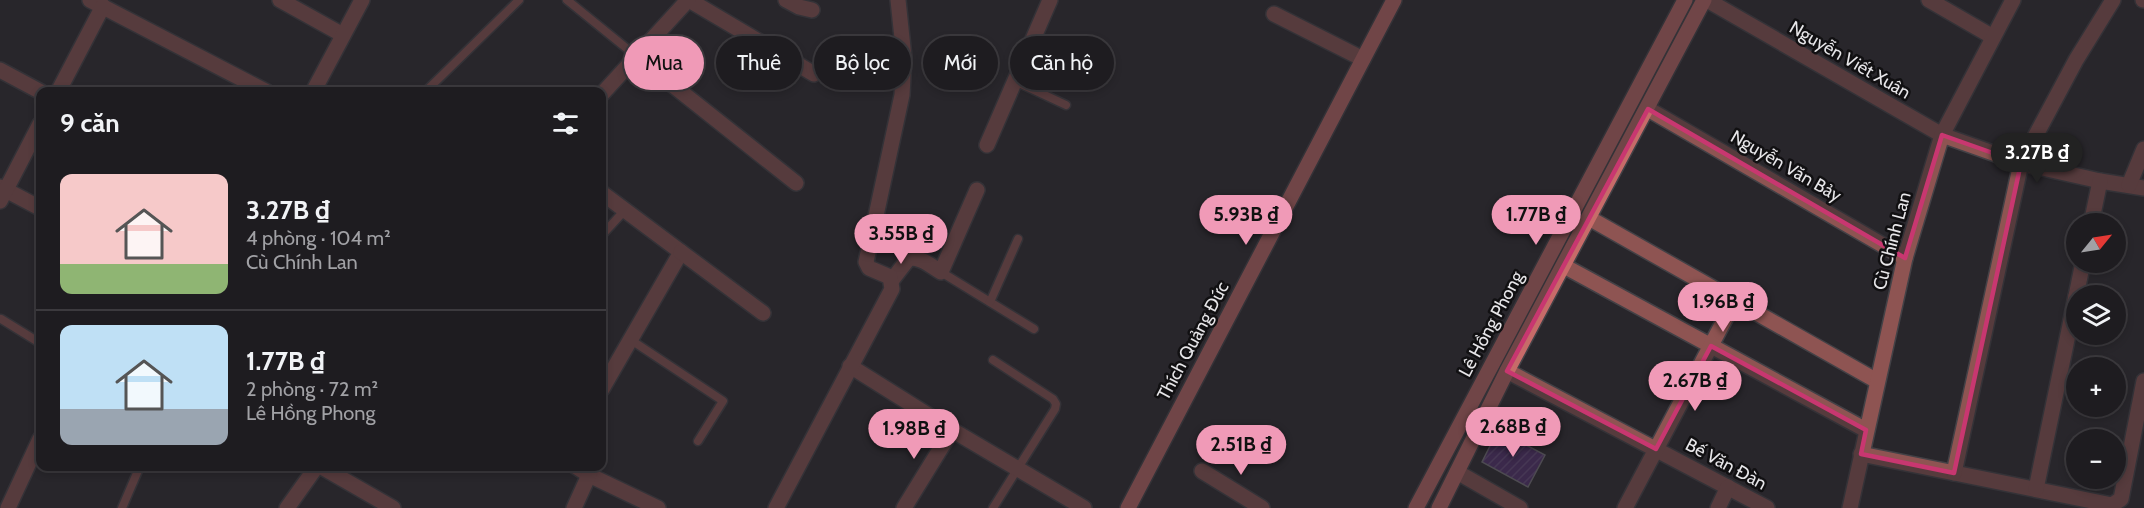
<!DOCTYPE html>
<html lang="vi">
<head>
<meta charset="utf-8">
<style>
	:root { --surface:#1e1c20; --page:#262529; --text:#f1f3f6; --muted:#a1a1a5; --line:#3c3a3e; --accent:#f09ab7 }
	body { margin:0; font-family:Cabin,sans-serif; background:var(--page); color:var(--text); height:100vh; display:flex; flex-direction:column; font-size:22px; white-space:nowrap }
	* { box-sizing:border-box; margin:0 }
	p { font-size:20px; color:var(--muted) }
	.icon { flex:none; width:33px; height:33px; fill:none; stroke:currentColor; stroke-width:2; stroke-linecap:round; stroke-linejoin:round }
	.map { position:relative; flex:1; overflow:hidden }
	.panel { position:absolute; left:36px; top:87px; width:570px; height:384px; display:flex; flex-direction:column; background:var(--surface); border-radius:12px; box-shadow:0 3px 9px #0003,0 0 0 2px var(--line) }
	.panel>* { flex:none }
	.guide { position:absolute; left:624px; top:36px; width:570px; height:54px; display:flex; gap:12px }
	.needle { width:39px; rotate:60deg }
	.buttons { position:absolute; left:2066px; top:213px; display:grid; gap:12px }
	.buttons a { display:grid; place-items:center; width:60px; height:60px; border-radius:50%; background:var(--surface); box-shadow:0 3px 9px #0003,0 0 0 2px var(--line); font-size:30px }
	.price { position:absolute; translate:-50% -51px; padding:0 14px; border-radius:21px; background:var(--accent); color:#111; font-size:20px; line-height:39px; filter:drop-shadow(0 2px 3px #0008) }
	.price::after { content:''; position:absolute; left:50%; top:36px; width:18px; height:14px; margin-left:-9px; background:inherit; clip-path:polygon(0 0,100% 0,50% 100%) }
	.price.on { background:#222; color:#fff }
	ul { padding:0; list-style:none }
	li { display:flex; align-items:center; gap:18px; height:150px; padding:0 24px }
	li+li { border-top:2px solid var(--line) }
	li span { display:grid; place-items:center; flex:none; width:168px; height:120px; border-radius:12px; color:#555 }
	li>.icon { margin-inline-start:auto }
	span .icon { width:72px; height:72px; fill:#fffc; stroke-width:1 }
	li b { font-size:26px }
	h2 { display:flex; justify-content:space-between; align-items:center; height:72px; padding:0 24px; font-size:26px }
	.tag { padding:0 21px; border-radius:27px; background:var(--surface); box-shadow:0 3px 9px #0003,0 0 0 2px var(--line); font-size:21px; line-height:54px }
	.tag.on { background:var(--accent); color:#111 }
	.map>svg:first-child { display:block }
	.building { fill:url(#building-hatch); stroke:#7a777e; stroke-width:1.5 }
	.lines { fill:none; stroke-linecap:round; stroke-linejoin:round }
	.lane-casing { stroke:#434146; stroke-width:11 }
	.street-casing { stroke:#434146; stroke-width:18 }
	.secondary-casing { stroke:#434146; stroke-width:18 }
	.lane { stroke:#8e5452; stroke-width:8 }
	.street { stroke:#8e5452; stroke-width:15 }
	.secondary { stroke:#c76b69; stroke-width:15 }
	.marked { fill:none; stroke:#c83770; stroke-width:4.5; stroke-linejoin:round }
	.labels { text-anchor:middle; stroke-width:5; stroke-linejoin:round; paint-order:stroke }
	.street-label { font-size:18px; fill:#e7e6e9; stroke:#111012 }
</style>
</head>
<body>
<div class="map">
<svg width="2144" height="508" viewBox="0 0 2144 508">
	<defs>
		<pattern id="building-hatch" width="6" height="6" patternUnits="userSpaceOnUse" patternTransform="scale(1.5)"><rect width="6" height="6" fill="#522e71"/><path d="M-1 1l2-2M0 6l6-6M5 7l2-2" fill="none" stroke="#6b4c85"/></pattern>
	</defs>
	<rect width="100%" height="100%" fill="#28262b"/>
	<path class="building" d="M 1498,430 L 1545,455 L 1528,487 L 1482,462 Z"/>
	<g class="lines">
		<defs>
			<g id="lane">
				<path d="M 567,0 L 636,56"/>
				<path d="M 1015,81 L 1066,105"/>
				<path d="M 425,92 L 519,0"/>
				<path d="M 602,235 L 625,210"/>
				<path d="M 941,272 L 1034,329"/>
				<path d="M 990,302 L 1018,239"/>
				<path d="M 1,319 L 40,343"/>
				<path d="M 631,340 L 723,401 L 698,441"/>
				<path d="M 993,360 L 1053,399 L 1056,404 L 1055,409 L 993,508"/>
				<path d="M 122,508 L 140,466"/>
			</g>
			<g id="street">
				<path d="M 90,0 L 267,92"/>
				<path d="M 280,0 L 343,35"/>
				<path d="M 689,0 L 814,74"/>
				<path d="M 786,0 L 799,7 L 812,10"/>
				<path d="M 1707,0 L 1942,135 L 2021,163 L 2100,181 L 2144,188"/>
				<path d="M 1929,0 L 1993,37"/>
				<path d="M 2143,0 L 2144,0"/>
				<path d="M 1274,14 L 1363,59"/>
				<path d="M 636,56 L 796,183"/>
				<path d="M 0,70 L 41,92"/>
				<path d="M 58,92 L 103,6"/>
				<path d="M 313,92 L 362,0"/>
				<path d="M 602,94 L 688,0"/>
				<path d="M 1648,109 L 1905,258"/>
				<path d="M 987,145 L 1050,0"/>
				<path d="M 2129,185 L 2144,149"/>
				<path d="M 0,187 L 40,208"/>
				<path d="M 602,193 L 681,252 L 602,389"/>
				<path d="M 0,201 L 40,124"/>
				<path d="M 1589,218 L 1877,381"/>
				<path d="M 2091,224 L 2100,181"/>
				<path d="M 681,252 L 763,313"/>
				<path d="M 1564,266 L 1866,430"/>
				<path d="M 892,280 L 909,258 C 921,257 931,266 941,272 L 977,190"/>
				<path d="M 2076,296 L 2083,262"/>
				<path d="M 850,366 L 952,430 L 1084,508"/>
				<path d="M 1507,371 L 1767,508"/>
				<path d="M 1861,454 L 2112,505 L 2121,499 L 2144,381"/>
				<path d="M 320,466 L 393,508"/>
				<path d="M 575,466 L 589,475 L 658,508"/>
				<path d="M 1202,471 L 1262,508"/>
				<path d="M 1457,472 L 1520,508"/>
				<path d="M 1954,473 L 2021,163 L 2076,60 L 2113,0"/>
				<path d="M 2036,489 L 2076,296"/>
				<path d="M 8,508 L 40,439"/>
				<path d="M 287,508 L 317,466"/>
				<path d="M 574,508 L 589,475"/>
				<path d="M 776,508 L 892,289 L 890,277 L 869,268 L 866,262 L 902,95 L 904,57 L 898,0"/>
				<path d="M 904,508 L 952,430"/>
				<path d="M 1625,508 L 1735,300"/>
				<path d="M 1718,508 L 1728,487"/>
				<path d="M 1850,508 L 1905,258 L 1942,135 L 2013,0"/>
			</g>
			<g id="secondary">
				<path d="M 1128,508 L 1394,0"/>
				<path d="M 1416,508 L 1685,0"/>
				<path d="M 1439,508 L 1507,371 L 1704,0"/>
			</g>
		</defs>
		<use href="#lane" class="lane-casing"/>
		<use href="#street" class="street-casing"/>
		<use href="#secondary" class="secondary-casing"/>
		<use href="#lane" class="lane"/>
		<use href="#street" class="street"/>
		<use href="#secondary" class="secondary"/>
	</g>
	<path d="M0 0H2144V508H0ZM 1648,109 L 1905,258 L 1942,135 L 2021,163 L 1954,473 L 1861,454 L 1866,430 L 1711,346 L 1656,449 L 1507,371 Z" fill="#28262b" fill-opacity=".55" fill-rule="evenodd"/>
	<path class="marked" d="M 1648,109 L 1905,258 L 1942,135 L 2021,163 L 1954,473 L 1861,454 L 1866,430 L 1711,346 L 1656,449 L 1507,371 Z"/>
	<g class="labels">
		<g class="street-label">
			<text transform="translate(1850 60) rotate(30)" y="6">Nguyễn Viết Xuân</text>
			<text transform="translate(1786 166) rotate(30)" y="6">Nguyễn Văn Bảy</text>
			<text transform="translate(1892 241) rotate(-75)" y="6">Cù Chính Lan</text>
			<text transform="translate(1491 324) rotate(-62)" y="6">Lê Hồng Phong</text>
			<text transform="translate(1193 341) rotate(-62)" y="6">Thích Quảng Đức</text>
			<text transform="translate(1726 464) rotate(28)" y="6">Bế Văn Đàn</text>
		</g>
	</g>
</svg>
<div class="buttons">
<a><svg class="needle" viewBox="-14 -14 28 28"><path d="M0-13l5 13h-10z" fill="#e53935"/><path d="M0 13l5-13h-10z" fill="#a1a1a5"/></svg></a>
<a><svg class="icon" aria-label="layers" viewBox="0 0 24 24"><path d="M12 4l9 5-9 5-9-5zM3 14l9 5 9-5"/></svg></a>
<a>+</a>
<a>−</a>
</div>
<b class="price on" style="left:2037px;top:184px">3.27B ₫</b>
<b class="price" style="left:1246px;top:246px">5.93B ₫</b>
<b class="price" style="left:1536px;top:246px">1.77B ₫</b>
<b class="price" style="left:901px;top:265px">3.55B ₫</b>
<b class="price" style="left:1723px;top:333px">1.96B ₫</b>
<b class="price" style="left:1695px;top:412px">2.67B ₫</b>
<b class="price" style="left:1513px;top:458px">2.68B ₫</b>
<b class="price" style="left:914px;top:460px">1.98B ₫</b>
<b class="price" style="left:1241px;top:476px">2.51B ₫</b>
<div class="guide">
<a class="tag on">Mua</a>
<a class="tag">Thuê</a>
<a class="tag">Bộ lọc</a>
<a class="tag">Mới</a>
<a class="tag">Căn hộ</a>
</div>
<section class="panel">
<h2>9 căn<svg class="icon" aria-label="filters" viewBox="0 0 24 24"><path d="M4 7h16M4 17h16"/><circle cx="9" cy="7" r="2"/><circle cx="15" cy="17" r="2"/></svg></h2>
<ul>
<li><span style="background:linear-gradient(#f6c9c9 75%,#8fb573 0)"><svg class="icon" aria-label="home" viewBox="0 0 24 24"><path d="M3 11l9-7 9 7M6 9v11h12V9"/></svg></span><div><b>3.27B ₫</b><p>4 phòng · 104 m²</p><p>Cù Chính Lan</p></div></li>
<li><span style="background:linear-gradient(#bfe0f5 70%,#9aa5b1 0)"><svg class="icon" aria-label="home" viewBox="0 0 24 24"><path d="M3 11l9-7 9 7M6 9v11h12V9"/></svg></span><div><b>1.77B ₫</b><p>2 phòng · 72 m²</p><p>Lê Hồng Phong</p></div></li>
</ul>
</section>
</div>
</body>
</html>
